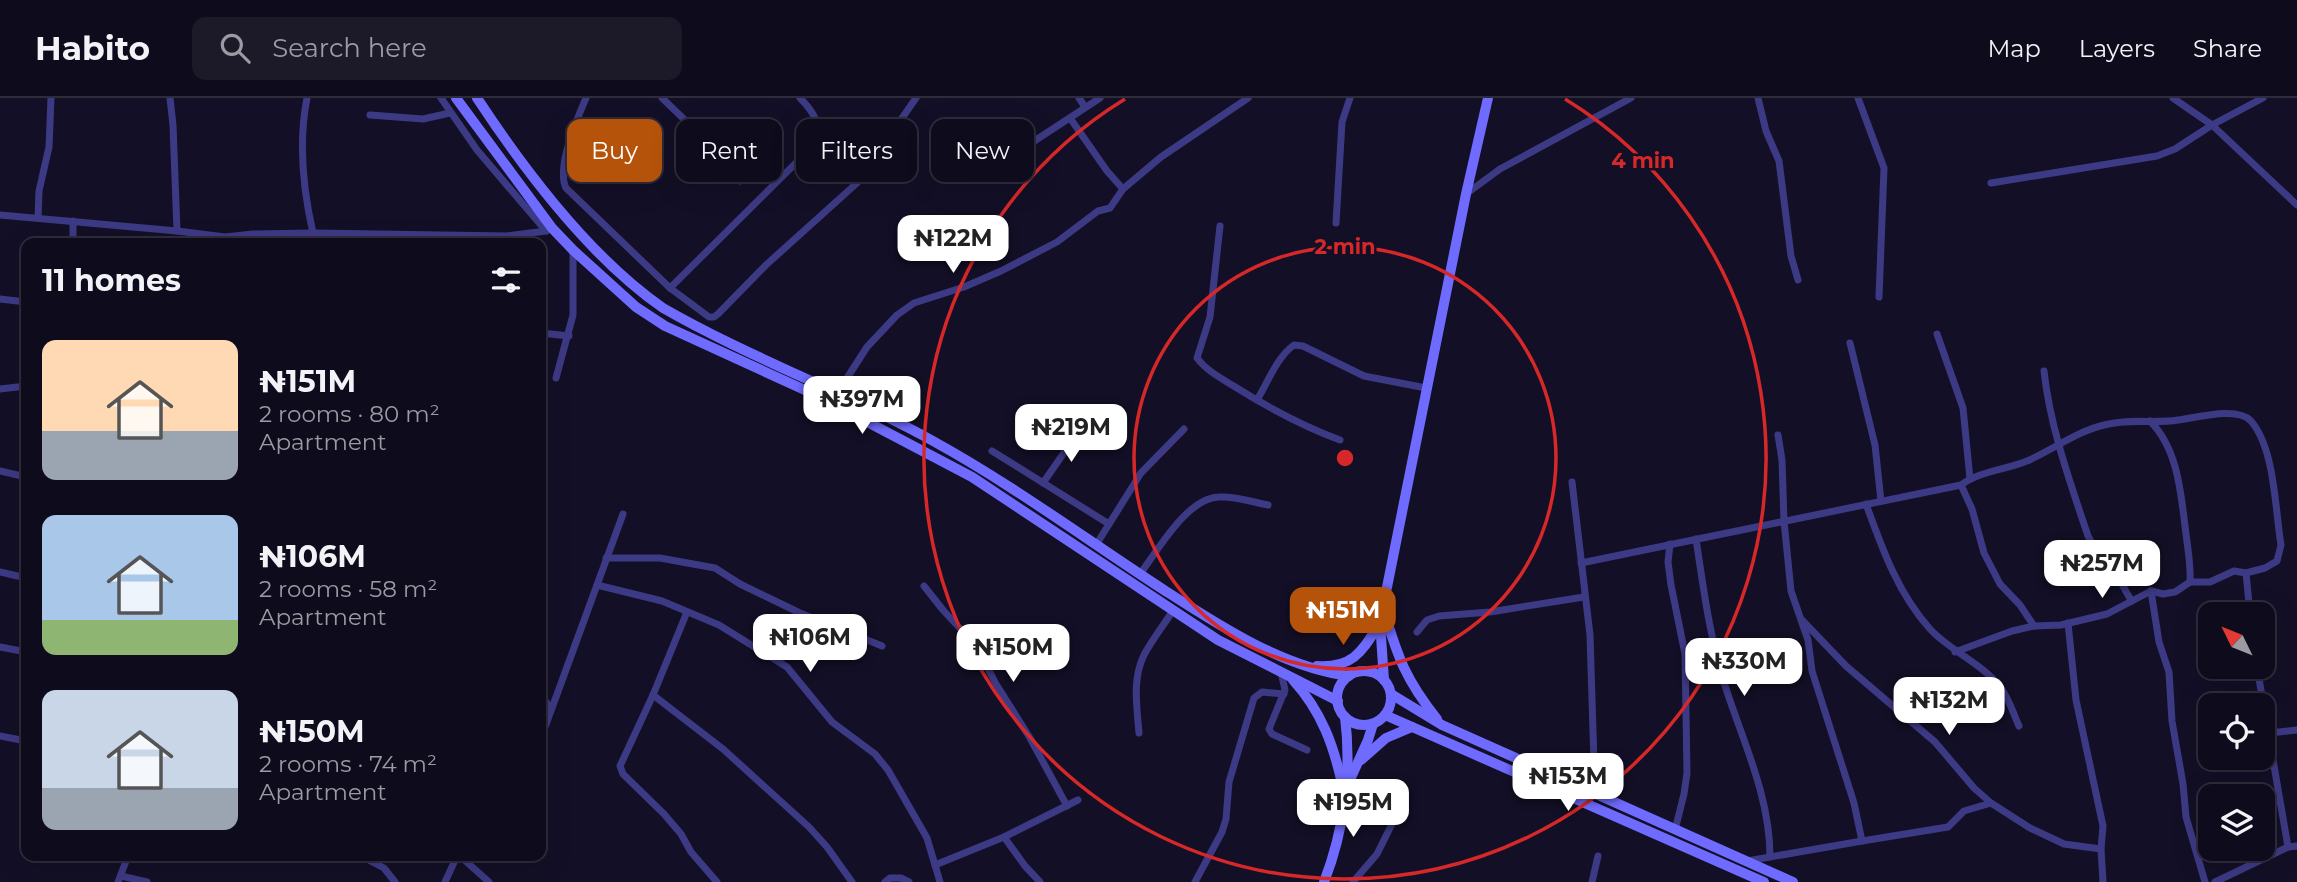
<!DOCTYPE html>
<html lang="en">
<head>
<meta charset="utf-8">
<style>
	:root { --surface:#0e0b1c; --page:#1c1929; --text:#f1f3f6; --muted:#9b9ba3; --line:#2e2b3b; --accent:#b45309 }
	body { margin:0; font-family:Montserrat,sans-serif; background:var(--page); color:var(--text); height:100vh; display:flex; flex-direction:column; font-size:26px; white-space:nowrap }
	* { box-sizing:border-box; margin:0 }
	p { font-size:23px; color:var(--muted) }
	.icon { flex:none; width:38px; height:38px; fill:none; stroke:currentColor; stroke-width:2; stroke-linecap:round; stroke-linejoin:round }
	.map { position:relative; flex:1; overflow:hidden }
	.details { position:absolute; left:21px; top:140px; width:525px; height:623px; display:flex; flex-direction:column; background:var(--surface); border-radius:14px; box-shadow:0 7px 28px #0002,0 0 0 2px var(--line) }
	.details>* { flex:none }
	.top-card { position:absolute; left:567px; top:21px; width:665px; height:63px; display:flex; gap:14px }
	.needle { width:46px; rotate:313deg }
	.controls { position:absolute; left:2198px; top:504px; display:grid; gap:14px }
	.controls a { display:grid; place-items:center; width:77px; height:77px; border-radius:14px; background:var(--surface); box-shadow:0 7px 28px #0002,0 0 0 2px var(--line); font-size:35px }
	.price { position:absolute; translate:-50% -60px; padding:0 16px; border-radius:14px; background:#fff; color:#222; font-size:23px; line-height:46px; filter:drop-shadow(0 2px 4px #0008) }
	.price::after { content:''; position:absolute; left:50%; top:42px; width:21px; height:16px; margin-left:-10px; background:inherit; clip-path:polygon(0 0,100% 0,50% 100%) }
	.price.on { background:var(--accent); color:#fff }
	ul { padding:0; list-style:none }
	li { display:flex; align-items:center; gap:21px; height:175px; padding:0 21px }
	li span { display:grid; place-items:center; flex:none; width:196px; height:140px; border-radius:14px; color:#555 }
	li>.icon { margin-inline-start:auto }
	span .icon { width:84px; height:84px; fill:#fffc; stroke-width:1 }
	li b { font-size:30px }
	h2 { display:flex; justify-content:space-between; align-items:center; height:84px; padding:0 21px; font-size:30px }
	.pill { padding:0 24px; border-radius:14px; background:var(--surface); box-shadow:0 7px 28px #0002,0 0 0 2px var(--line); font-size:24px; line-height:63px }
	.pill.on { background:var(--accent); color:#fff }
	header { display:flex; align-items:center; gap:42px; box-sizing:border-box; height:98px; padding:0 35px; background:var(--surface); border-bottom:2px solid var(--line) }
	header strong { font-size:33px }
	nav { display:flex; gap:38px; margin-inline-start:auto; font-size:24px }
	.search { width:490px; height:63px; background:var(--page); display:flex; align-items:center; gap:18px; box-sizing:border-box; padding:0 24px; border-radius:14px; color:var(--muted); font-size:26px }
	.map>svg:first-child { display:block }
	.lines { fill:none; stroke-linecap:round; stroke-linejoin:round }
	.street { stroke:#3d3a85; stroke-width:7 }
	.secondary { stroke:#6f6bff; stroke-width:10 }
	.ring { fill:none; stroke:#d62828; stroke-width:3.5 }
	.centre { fill:#d62828; stroke:#130f26; stroke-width:3.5 }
	.ring-label { font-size:21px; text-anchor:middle; font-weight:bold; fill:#d62828; stroke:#130f26; stroke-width:5; stroke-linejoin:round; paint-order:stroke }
</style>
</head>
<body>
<header>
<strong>Habito</strong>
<div class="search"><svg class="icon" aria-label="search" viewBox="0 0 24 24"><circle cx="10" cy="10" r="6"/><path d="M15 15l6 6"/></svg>Search here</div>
<nav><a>Map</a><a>Layers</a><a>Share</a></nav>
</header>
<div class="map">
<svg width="2297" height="784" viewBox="0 0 2297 784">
	<rect width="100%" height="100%" fill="#130f26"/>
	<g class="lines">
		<g class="street">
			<path d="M 170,0 L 173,27 L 177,133"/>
			<path d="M 307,0 C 298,45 303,91 313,135"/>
			<path d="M 441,0 L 477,52 L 546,133"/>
			<path d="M 586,0 C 577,21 556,69 566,90 L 670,190"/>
			<path d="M 662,0 L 688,25 L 740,83"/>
			<path d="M 800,0 C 815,15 822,27 813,48 L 670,190 L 709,219 L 714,219 L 718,216 L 766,167 L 857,85 L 916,0"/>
			<path d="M 1079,0 L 1085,9"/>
			<path d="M 1758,0 L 1766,33 L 1779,63 L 1791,158 L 1798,182"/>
			<path d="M 1858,0 L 1884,70 L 1879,199"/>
			<path d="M 2173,0 L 2212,27 L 2297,107"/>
			<path d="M 370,17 L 423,21 L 450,15"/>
			<path d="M 1070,20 L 1107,73 L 1123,91"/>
			<path d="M 981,78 L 1100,0"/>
			<path d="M 1991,85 L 2157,58 L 2175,51 L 2212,27 L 2263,0"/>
			<path d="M 1466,96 L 1500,71 L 1631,0"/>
			<path d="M 0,117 L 177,133 L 225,139 L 253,136 L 313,135 L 507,138 L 546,133 L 552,130"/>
			<path d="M 38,120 L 39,93 L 49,49 L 51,0"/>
			<path d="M 1336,125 L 1342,24 L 1350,0"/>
			<path d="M 1220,128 L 1210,219 L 1197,260 C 1206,272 1219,279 1232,287 C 1267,309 1302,328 1340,342"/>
			<path d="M 73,145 L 73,123"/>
			<path d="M 0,201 L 26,204"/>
			<path d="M 541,235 L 569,238"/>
			<path d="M 1937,236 L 1963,310 L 1970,381"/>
			<path d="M 1850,245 L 1875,347 L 1881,403"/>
			<path d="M 2044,273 C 2050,329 2070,384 2088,438 C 2096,454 2108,464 2118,479 C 2123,487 2126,495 2132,503"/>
			<path d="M 556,280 L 573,217 L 573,152"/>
			<path d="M 0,291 L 26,288"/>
			<path d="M 838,294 L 867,249 L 897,217 L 914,205 L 964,189 L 1001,173 L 1057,144 L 1098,113 L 1110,110 L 1123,91 L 1161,59 L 1248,0"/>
			<path d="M 1257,302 C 1268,284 1277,259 1294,247 L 1303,248 L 1364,278 L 1426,290"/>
			<path d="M 2150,323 C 2179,352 2181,398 2186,436 C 2188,453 2191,467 2190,484"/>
			<path d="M 992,353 L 1109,426"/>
			<path d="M 0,373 L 26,379"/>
			<path d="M 1572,384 L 1590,537 L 1595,697"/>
			<path d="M 1043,385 L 1079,333"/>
			<path d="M 1961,387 L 1972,411 L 1984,455 L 2000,486 L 2020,507 L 2034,528"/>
			<path d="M 1866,406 C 1882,450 1898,496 1930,531 C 1950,553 1982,565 2000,589 C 2009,600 2013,615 2019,628"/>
			<path d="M 1696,441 C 1703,487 1709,534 1722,578 C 1740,638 1770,695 1770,759"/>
			<path d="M 1670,446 L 1668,464 L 1671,487 L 1685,556 L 1687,675 L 1684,696 L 1675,732"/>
			<path d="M 1096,447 L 1141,375 L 1184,331"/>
			<path d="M 606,460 L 660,460 L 715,470 L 740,486 L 800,515 L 882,548"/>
			<path d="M 1581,465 L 1961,387 C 1980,373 2005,372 2027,363 C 2053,352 2075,334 2104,327 C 2130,320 2153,326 2178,322 C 2196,320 2237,308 2251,323 C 2275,351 2275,411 2281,447 L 2277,463 L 2265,470 L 2246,475 L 2234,473 L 2210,484 L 2190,484 L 2175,494 L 2163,496 L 2151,493 L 2107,516 L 2061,527 L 2034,528 L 2012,533 L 1955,554"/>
			<path d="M 0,474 L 26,480"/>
			<path d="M 2246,475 L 2250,516"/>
			<path d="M 1140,476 C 1158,452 1187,400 1219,399 C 1235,398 1253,404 1268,407"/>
			<path d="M 597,487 L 662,503 L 719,527 L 787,569 L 832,624 L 875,656 L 888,672 L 927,740 L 940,784"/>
			<path d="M 924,488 L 943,512 L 977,549 L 996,586 L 1030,640 L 1067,708"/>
			<path d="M 2151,493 L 2159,544 L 2169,574 L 2172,623 L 2183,686 L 2186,719 L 2205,784"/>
			<path d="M 687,514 L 653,597 L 620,668 L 623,676 L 664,716 L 681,736 L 691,754 L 717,784"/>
			<path d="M 1802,522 L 1846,568 L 1935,644 L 1974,690 L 1991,705 L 2030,730 L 2064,746 L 2101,751"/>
			<path d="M 2068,525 L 2076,602 L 2103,728 L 2101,751 L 2103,784"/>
			<path d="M 1417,534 L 1427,522 L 1439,518 L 1490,514 L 1584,499"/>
			<path d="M 0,549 L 26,554"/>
			<path d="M 2257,569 L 2288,749"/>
			<path d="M 1281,574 L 1285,592 L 1269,631 L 1272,636 L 1307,652"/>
			<path d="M 541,597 L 551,611"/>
			<path d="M 653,597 L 723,651 L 809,729 L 827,749 L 852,784"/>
			<path d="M 1139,635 C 1137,609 1132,581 1144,557 C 1152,542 1163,528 1172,514"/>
			<path d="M 2269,635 L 2297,632"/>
			<path d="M 0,638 L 26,643"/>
			<path d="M 541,640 L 623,416"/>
			<path d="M 1004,739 L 1025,768 L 1040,784"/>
			<path d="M 1862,743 L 1948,729 L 1964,713 L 1991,705"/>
			<path d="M 361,758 L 384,770 L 395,784"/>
			<path d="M 460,758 L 489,784"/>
			<path d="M 1747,763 L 1862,743 L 1854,705 L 1812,573 L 1808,542 L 1791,493 L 1784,423 L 1782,362 L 1778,337"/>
			<path d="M 935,767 L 1004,739 L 1078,702"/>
			<path d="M 121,778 L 147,784"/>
			<path d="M 118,784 L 128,758"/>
			<path d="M 445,784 L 457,758"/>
			<path d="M 885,784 L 890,780 L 901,780 L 909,784"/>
			<path d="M 1195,784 L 1222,734 L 1226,721 L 1229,684 L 1254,600 L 1262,594 L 1284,596"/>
			<path d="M 1353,784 L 1377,756 L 1402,706"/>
			<path d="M 1592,784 L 1598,758"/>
			<path d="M 2215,784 L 2288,749 L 2297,748"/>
		</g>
		<g class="secondary">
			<path d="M 456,0 L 552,130 L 573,152 L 636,209 L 665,228 L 818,298 L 972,379 L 1218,542 L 1338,603"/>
			<path d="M 477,0 C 525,73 591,160 663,210 C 750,260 845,294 933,343 C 1013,387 1087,442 1164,492 C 1220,528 1282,569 1349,578"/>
			<path d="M 1384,513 C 1398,560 1406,582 1437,621"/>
			<path d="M 1317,568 C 1352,570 1361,555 1378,528"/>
			<circle cx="1364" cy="600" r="27"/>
			<path d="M 1293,582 C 1322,614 1334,648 1343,690"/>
			<path d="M 1384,582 L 1380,524 L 1466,96 L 1488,0"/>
			<path d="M 1391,596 L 1442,627 L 1793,784"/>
			<path d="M 1385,617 L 1764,784"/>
			<path d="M 1361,662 L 1386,640 L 1412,629"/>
			<path d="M 1349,684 L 1368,642 L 1373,626"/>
			<path d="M 1324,784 C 1344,733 1352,674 1345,619"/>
		</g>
	</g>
	<g class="ring">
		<circle cx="1345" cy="360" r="211"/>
		<path d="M1565 1A421 421 0 1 1 1125 1"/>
	</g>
	<circle cx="1345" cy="360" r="10" class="centre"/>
	<g class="ring-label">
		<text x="1643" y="70">4 min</text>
		<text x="1345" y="156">2 min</text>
	</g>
</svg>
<div class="controls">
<a><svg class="needle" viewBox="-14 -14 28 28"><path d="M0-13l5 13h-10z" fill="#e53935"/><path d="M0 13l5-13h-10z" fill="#9b9ba3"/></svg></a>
<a><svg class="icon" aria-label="locate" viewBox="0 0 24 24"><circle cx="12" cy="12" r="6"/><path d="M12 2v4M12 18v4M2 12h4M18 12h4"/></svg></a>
<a><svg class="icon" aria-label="layers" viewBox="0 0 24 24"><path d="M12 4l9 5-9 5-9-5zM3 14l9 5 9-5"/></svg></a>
</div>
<b class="price" style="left:953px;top:177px">₦122M</b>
<b class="price" style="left:862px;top:338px">₦397M</b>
<b class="price" style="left:1071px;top:366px">₦219M</b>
<b class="price" style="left:2102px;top:502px">₦257M</b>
<b class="price on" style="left:1343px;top:549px">₦151M</b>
<b class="price" style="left:810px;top:576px">₦106M</b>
<b class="price" style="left:1013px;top:586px">₦150M</b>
<b class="price" style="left:1744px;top:600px">₦330M</b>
<b class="price" style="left:1949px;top:639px">₦132M</b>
<b class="price" style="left:1568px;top:715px">₦153M</b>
<b class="price" style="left:1353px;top:741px">₦195M</b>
<div class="top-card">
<a class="pill on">Buy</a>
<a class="pill">Rent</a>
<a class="pill">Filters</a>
<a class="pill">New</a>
</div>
<section class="details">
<h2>11 homes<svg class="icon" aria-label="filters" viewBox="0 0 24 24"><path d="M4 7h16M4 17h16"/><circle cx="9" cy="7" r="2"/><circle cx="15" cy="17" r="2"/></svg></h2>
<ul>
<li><span style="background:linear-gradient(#ffd9b3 65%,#9aa5b1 0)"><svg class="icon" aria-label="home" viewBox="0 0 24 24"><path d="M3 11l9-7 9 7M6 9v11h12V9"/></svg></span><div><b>₦151M</b><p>2 rooms · 80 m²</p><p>Apartment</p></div></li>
<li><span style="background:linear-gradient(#a9c7e8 75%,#8fb573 0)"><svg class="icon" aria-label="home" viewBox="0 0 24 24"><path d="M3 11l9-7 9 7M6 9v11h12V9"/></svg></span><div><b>₦106M</b><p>2 rooms · 58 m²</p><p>Apartment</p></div></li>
<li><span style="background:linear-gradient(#c9d6e8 70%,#9aa5b1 0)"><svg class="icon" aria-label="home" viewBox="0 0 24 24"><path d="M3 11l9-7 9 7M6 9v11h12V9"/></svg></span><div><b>₦150M</b><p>2 rooms · 74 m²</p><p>Apartment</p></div></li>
</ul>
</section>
</div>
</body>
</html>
